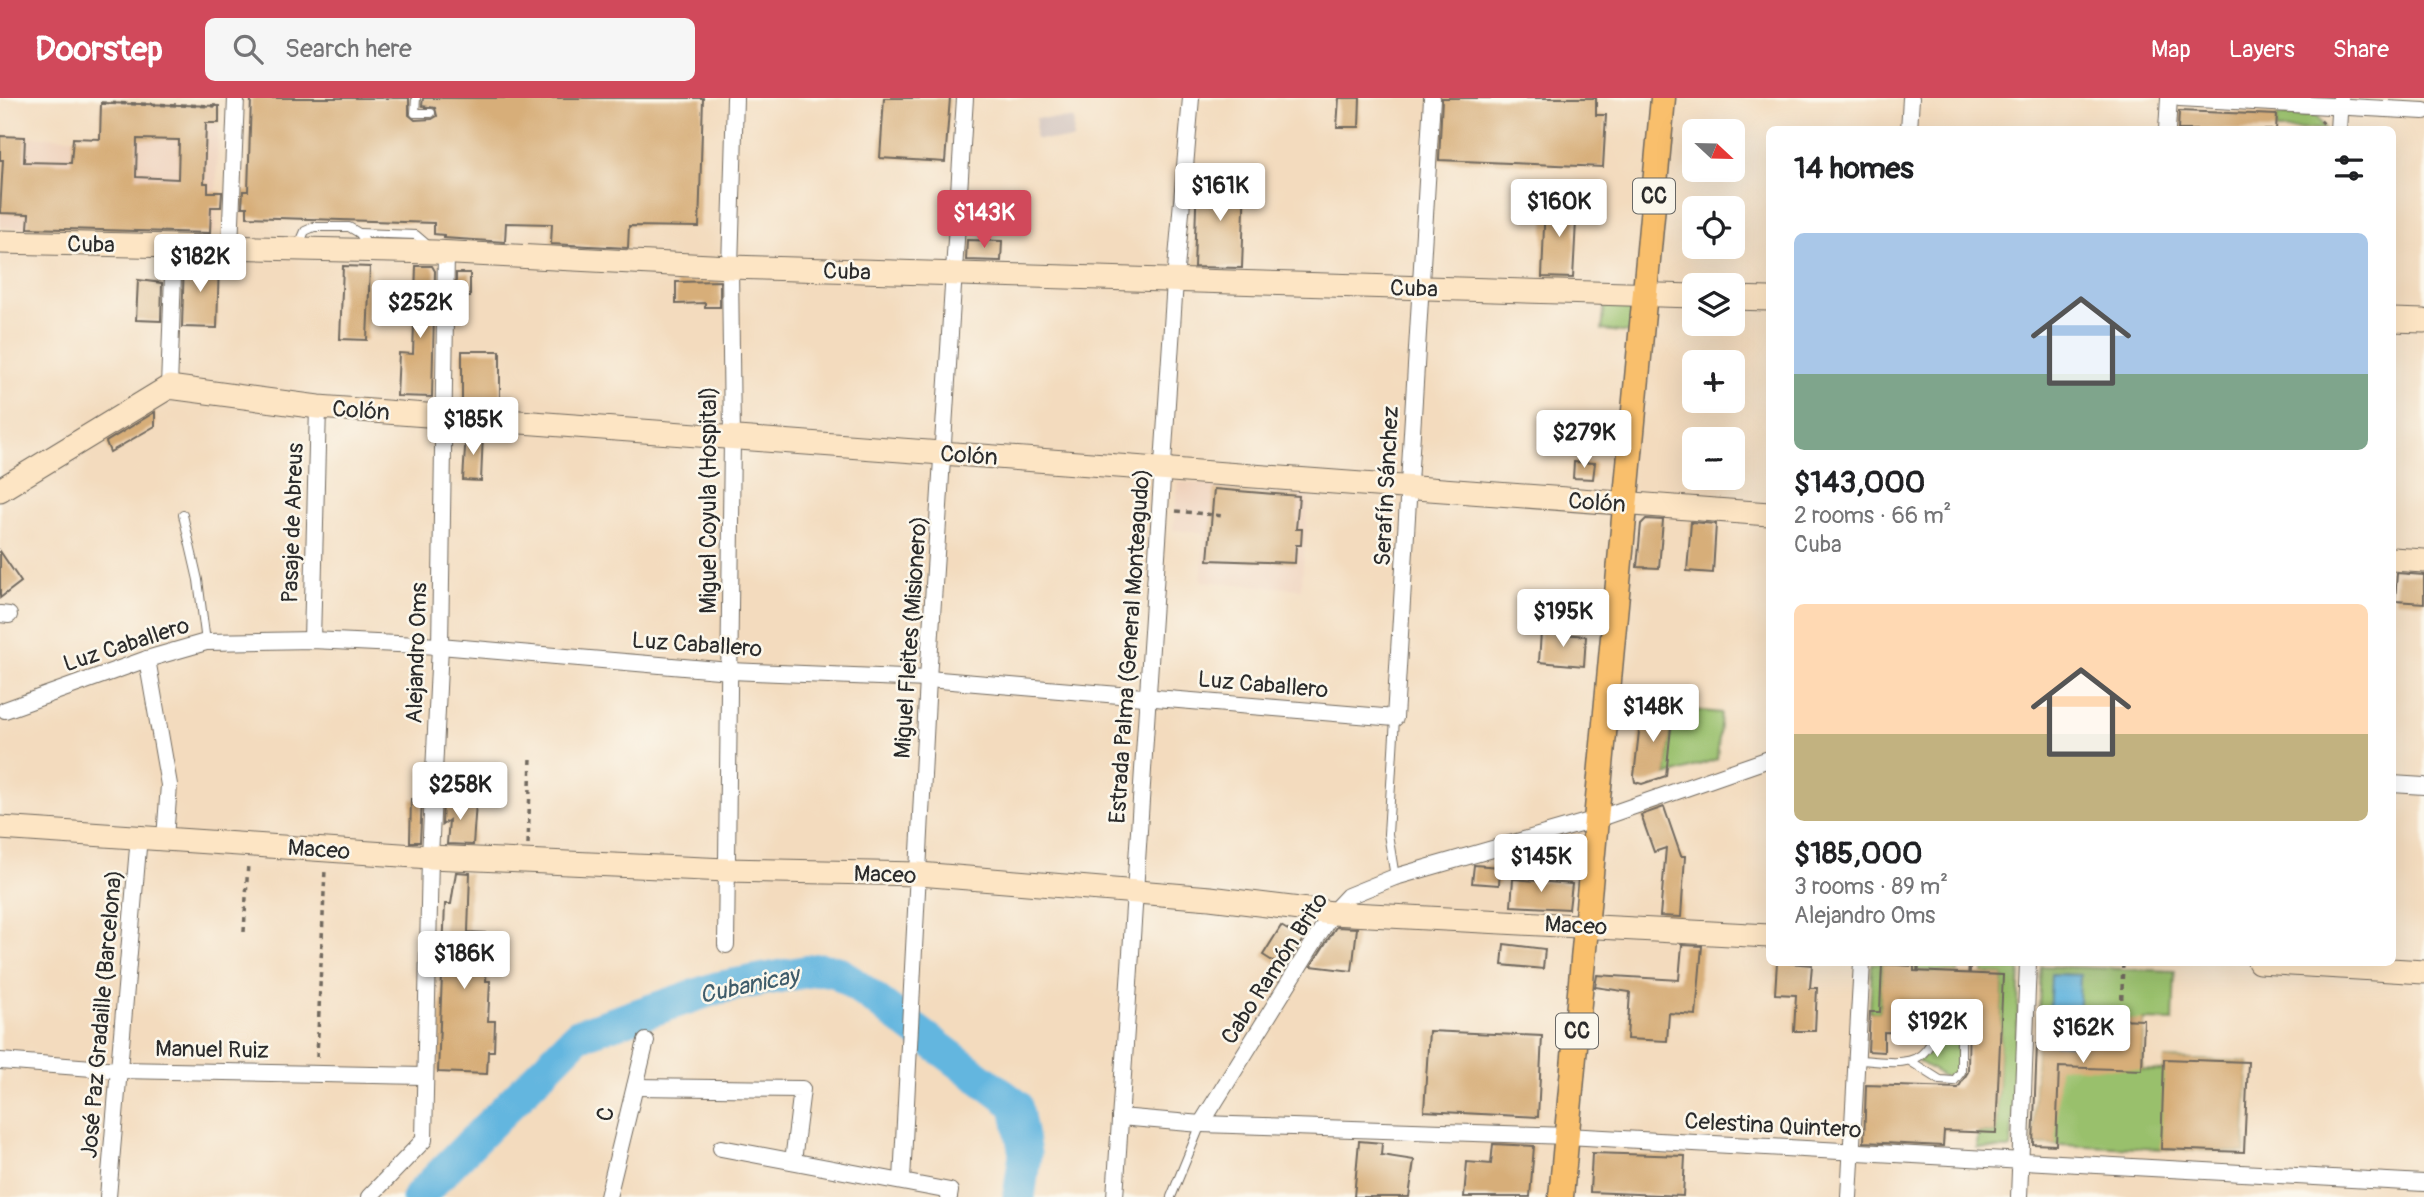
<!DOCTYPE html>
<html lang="en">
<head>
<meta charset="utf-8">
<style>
	:root { --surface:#fff; --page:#f6f6f6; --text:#202124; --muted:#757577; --accent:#d1495b }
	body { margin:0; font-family:Pangolin,sans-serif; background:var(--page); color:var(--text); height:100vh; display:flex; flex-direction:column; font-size:26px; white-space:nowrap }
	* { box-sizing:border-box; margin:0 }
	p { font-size:23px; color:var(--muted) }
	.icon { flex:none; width:38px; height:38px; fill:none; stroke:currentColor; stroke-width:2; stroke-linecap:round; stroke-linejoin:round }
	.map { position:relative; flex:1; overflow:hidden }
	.sheet { position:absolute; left:1766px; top:28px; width:630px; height:840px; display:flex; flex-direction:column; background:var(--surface); border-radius:10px; box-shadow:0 7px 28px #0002 }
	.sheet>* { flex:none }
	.needle { width:46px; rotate:112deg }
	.controls { position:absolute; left:1682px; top:21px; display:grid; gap:14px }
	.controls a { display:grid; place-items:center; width:63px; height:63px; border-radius:10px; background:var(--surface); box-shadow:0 7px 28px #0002; font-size:35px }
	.price { position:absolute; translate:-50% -60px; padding:0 16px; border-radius:7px; background:#fff; color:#222; font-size:23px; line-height:46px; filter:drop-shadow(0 2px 4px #0008) }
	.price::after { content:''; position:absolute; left:50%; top:42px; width:21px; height:16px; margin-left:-10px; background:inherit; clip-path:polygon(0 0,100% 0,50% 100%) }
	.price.on { background:var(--accent); color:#fff }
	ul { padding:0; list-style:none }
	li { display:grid; align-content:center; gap:14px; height:371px; padding:0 28px }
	li span { display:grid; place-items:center; height:217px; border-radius:10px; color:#555 }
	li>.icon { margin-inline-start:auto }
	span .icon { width:126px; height:126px; fill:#fffc; stroke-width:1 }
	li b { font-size:30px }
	h2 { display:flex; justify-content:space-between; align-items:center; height:84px; padding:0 28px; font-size:30px }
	header { display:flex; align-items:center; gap:42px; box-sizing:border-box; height:98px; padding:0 35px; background:var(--accent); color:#fff }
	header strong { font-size:33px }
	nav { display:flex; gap:38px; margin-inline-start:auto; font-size:24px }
	.search { width:490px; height:63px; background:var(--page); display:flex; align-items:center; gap:18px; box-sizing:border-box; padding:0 24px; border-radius:10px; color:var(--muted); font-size:26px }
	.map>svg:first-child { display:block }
	.built { fill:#efd1bb }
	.industrial { fill:#cfc0ba }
	.green { fill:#99c06c; stroke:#62764c; stroke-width:2 }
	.water { fill:#64b6df; stroke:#487085; stroke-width:2 }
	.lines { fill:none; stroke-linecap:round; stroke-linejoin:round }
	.river { stroke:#64b6df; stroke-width:33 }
	.building { fill:#d7ae79; fill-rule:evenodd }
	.lane-casing { stroke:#71695e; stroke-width:10 }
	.street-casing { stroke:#71695e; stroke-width:18 }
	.secondary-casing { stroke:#71695e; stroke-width:25 }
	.primary-casing { stroke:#71695e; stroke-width:27 }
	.path { stroke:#71695e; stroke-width:3.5; stroke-dasharray:5 5; stroke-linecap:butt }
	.lane { stroke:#fff; stroke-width:8 }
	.street { stroke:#fff; stroke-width:16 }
	.secondary { stroke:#fde5c4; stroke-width:23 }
	.primary { stroke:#f9bf6c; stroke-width:24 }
	.labels { text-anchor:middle; stroke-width:5; stroke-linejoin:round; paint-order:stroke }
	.shield { fill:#fbf7ec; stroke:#696865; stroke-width:2 }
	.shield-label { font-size:21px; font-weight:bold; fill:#2b2b2b }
	.street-label { font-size:23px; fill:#2b2b2b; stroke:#fbf7ec }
	.water-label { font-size:24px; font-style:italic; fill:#3f5c6a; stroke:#fbf7ec }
</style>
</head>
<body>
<header>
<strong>Doorstep</strong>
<div class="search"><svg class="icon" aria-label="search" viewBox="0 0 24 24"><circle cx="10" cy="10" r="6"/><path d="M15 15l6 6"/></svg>Search here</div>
<nav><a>Map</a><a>Layers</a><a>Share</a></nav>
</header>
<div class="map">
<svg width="2424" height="1099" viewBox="0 0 2424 1099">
	<rect width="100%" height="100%" fill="#fbf7ec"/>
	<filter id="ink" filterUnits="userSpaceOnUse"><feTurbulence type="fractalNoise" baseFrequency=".0143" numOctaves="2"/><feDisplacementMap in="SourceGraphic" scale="14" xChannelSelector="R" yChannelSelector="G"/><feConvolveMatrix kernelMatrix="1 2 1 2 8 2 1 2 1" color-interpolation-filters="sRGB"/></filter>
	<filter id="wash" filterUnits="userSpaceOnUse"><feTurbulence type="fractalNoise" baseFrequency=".00686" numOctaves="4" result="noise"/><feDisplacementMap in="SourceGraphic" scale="28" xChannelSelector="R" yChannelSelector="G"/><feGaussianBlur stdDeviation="1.57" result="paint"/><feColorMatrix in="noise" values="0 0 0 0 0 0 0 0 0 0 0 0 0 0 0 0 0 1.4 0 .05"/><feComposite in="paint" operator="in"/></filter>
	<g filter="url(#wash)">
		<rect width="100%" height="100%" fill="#f3dbbe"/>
		<g class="built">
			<path d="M 101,5 L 219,8 L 215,135 L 0,129 L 0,34 L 10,38 L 114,41 L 115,25 L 100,25 Z"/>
			<path d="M 1178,384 L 1309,394 L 1301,491 L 1201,483 L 1205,435 L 1173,432 Z"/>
		</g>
		<path class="industrial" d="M 1036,20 L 1074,21 L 1073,42 L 1035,41 Z"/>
		<g class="green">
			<path d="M 2277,17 L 2316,18 L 2325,31 L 2276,32 Z"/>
			<path d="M 1605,203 L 1634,205 L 1631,235 L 1602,232 Z"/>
			<path d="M 1673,610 L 1721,615 L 1717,661 L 1666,678 Z"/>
			<path d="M 1954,864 L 1958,869 L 1958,875 L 1914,873 L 1914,868 L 1882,866 L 1880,914 L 1870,914 L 1872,865 Z"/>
			<path d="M 1989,866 L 2020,867 L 2011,1051 L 1977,1050 L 1978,1035 L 1996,1035 L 2003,877 L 1983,876 L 1983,869 Z"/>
			<path d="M 2041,868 L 2175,873 L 2173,923 L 2144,922 L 2142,972 L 2164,973 L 2165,961 L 2248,964 L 2244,1054 L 2033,1046 Z"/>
			<path d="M 1913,906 L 1969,908 L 1968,929 C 1953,913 1933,914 1922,936 L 1911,935 Z"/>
			<path d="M 1953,931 L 1959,937 L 1958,966 L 1952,978 L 1945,979 L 1918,963 C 1932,953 1936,936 1953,931 Z"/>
		</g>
		<path class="water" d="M 2051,876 L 2080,877 L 2077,948 L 2048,947 Z"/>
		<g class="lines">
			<path class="river" d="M 418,1099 L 578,937 L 717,890 L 820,871 L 838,874 L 1016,1007 L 1025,1056 L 1019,1099"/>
		</g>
		<g id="blocks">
			<g class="building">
				<path d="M 251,0 L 409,0 L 409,17 L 415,22 L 432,21 L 437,18 L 435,10 L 422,8 L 423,0 L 703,0 L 699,129 L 629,128 L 628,150 L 551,146 L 552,126 L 506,125 L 505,144 L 444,140 L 444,137 L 434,136 L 434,125 L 247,119 L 247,109 L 242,109 L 243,93 L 248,93 Z"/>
				<path d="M 884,0 L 950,0 L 945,64 L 880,60 Z"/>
				<path d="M 1339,0 L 1360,0 L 1359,29 L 1337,29 Z"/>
				<path d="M 1442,0 L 1596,0 L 1596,17 L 1606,17 L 1603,69 L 1439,62 Z"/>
				<path d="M 101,5 L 219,8 L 219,25 L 206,25 L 204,85 L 208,85 L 208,94 L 222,94 L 221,109 L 211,109 L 210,135 L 28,130 L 29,116 L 0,115 L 3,62 L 0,62 L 0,38 L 25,39 L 24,64 L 71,65 L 73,40 L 100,41 ZM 137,41 L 179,42 L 178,81 L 136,79 Z"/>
				<path d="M 2179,13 L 2277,17 L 2276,32 L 2178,32 Z"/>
				<path d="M 1197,80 L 1245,81 L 1242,170 L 1194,169 Z"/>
				<path d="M 1545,103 L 1577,104 L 1573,180 L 1542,179 Z"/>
				<path d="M 967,142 L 1002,143 L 1001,163 L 966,162 Z"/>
				<path d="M 184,163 L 219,164 L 217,230 L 182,229 Z"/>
				<path d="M 343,168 L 370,169 L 367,242 L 340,241 Z"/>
				<path d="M 416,168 L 432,168 L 435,173 L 432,299 L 397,298 L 399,255 L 413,256 Z"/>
				<rect x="456" y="175" width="14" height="24"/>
				<path d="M 138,182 L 162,185 L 161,223 L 136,222 Z"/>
				<path d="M 720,183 L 720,209 L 705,209 L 705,205 L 676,206 L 676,184 Z"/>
				<path d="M 462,253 L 500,253 L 500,308 L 462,306 Z"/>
				<path d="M 155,314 L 155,328 L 110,354 L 106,344 Z"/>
				<path d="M 466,334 L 483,335 L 481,383 L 463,382 Z"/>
				<path d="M 1574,364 L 1595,365 L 1593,381 L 1573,380 Z"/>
				<path d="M 1214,391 L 1299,398 L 1296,431 L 1302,431 L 1301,447 L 1296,447 L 1295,465 L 1208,462 Z"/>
				<path d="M 1646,421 L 1663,422 L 1659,470 L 1637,469 L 1641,426 Z"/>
				<path d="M 1691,424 L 1716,426 L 1713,475 L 1687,473 Z"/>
				<path d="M 0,453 L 21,484 L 0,500 Z"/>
				<path d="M 2397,475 L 2424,477 L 2424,505 L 2395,503 Z"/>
				<path d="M 1541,534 L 1586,538 L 1584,568 L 1539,564 Z"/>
				<path d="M 1642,607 L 1673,610 L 1666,678 L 1642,686 L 1635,684 L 1634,678 Z"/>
				<path d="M 411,701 L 422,702 L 420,744 L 410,744 Z"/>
				<path d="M 443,704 L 476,704 L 473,747 L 447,746 L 449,722 L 442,727 Z"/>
				<path d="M 1664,709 L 1681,758 L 1685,758 L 1681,819 L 1660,818 L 1666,750 L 1654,754 L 1641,717 Z"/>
				<path d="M 1474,767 L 1500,769 L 1499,787 L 1472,785 Z"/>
				<path d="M 456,774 L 470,775 L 468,834 L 485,835 L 483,861 L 487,861 L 486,883 L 490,883 L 488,923 L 495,923 L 494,953 L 488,953 L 487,976 L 438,974 L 445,806 L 451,806 Z"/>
				<path d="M 1513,781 L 1572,786 L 1569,811 L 1511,808 Z"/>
				<path d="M 1281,828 L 1303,841 L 1285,871 L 1263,857 Z"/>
				<path d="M 1336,829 L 1357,830 L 1352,873 L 1311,868 Z"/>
				<path d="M 1504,846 L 1545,851 L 1543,871 L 1502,867 Z"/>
				<path d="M 1682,847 L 1702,848 L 1696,917 L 1669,915 L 1667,943 L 1627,941 L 1630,894 L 1595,889 L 1597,877 L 1679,882 Z"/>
				<path d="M 1777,864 L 1812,867 L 1810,890 L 1817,890 L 1815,933 L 1794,933 L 1796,897 L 1775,896 Z"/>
				<path d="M 1882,866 L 1914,868 L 1914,873 L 2003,877 L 1996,1035 L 1944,1033 L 1943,1048 L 1864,1044 L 1866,987 L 1958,990 L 1968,974 L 1969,908 L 1912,906 L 1911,935 L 1884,934 L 1884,954 L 1868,953 L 1870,914 L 1880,914 Z"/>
				<path d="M 2086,920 L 2144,922 L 2142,972 L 2059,969 L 2056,1047 L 2033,1046 L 2037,946 L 2085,948 Z"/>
				<path d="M 1429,933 L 1542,938 L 1538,1019 L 1424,1013 Z"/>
				<path d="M 2164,961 L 2248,964 L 2244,1054 L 2161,1051 Z"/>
				<path d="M 1359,1043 L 1382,1045 L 1381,1057 L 1414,1062 L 1409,1099 L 1354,1099 Z"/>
				<path d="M 1493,1046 L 1534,1048 L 1530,1099 L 1464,1099 L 1467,1064 L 1491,1066 Z"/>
				<path d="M 1592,1055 L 1685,1058 L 1683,1098 L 1590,1094 Z"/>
			</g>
		</g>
	</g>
	<g filter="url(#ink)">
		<use href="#blocks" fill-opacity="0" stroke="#71695e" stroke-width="2"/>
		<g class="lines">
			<defs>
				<g id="lane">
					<path d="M 416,0 L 415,15 L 431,15"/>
					<path d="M 359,135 L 416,137 L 430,149"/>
					<path d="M 298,149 L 305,133 L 314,129 L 349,129 L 359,135 L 370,150"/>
					<path d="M 183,417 L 198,482 L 206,544"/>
					<path d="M 1395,779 L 1388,736 L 1395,620"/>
					<path d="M 1857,962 C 1877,962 1911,971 1925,953 C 1933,944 1935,934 1944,926 L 1961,928 L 1961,974 L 1954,983 L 1940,982 L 1910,963"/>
					<path d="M 1171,1099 L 1201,1026"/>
				</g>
				<g id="street">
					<path d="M 2179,0 L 2424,13"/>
					<path d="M 1909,32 L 1911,0"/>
					<path d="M 2167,32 L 2169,0"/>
					<path d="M 2338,32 L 2340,0"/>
					<path d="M 230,149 L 236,0"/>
					<path d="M 169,289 L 174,148"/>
					<path d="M 0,516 L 9,517"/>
					<path d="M 312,542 L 318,309"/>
					<path d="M 147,561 L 169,687 L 165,740"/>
					<path d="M 5,612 L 147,561 L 206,544 L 312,542 L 440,548 L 730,573 L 928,581 L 1395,620 L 1432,0"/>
					<path d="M 2392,686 L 2424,688"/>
					<path d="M 726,847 L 732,340 L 730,169 L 735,0"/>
					<path d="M 0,963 L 119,972 L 424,978"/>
					<path d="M 635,989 L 802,991 L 793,1063"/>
					<path d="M 1120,1019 L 1201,1026 L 1567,1038 L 2424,1085"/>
					<path d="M 1201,1026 L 1332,815 L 1348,798 L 1395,779 L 1597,721 L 1769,661"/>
					<path d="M 721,1050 L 950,1093 L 949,1099"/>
					<path d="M 902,1082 L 928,581 L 965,0"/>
					<path d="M 108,1099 L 139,738"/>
					<path d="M 369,1099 L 424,1042 L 430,759 L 440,548 L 446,154"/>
					<path d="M 608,1099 L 646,943"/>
					<path d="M 1115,1099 L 1175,183 L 1191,0"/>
					<path d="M 1849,1099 L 1862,864"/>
					<path d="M 2019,1099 L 2028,864"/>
				</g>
				<g id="secondary">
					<path d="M 0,144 L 435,154 L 730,169 L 1694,198"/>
					<path d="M 1732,200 L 1769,201"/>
					<path d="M 2392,222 L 2424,223"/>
					<path d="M 0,392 L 169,289 L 318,309 L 1769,416"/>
					<path d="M 2392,461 L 2424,463"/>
					<path d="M 0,730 L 430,759 L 727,772 L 919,776 L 1210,800 L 1332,815 L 1769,838"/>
					<path d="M 2259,864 L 2424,874"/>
				</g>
				<path id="primary" d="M 1561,1099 L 1663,0"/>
			</defs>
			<use href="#lane" class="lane-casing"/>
			<use href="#street" class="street-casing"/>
			<use href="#secondary" class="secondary-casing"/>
			<use href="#primary" class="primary-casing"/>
			<g class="path">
				<path d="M 101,5 L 219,8"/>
				<path d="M 2285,32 L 2294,32"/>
				<path d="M 2314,32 L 2323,23"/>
				<path d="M 1176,413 L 1224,418"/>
				<path d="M 528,746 L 531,660"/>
				<path d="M 244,834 L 248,765"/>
				<path d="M 1918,873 L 1918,864"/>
				<path d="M 1969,875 L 1970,864"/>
				<path d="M 2121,921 L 2123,864"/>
				<path d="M 317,959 L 325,771"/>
			</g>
			<use href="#lane" class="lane"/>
			<use href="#street" class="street"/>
			<use href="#secondary" class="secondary"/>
			<use href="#primary" class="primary"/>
		</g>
	</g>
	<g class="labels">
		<g class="shield">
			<rect x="1633" y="80.5" width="42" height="35" rx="5"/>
			<rect x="1556" y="915.5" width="42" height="35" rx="5"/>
		</g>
		<g class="shield-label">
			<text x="1654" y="105">CC</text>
			<text x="1577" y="940">CC</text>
		</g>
		<g class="street-label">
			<text transform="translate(91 146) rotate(1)" y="8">Cuba</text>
			<text transform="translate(847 173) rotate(2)" y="8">Cuba</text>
			<text transform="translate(1414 190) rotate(2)" y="8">Cuba</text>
			<text transform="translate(361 312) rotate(4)" y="8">Colón</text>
			<text transform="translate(969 357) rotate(4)" y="8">Colón</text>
			<text transform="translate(1386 388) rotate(-87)" y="8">Serafín Sánchez</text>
			<text transform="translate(708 402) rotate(-90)" y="8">Miguel Coyula (Hospital)</text>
			<text transform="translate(1597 404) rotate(4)" y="8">Colón</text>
			<text transform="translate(292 425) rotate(-88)" y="8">Pasaje de Abreus</text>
			<text transform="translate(910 539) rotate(-86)" y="8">Miguel Fleites (Misionero)</text>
			<text transform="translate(126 546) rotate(-18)" y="8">Luz Caballero</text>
			<text transform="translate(697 546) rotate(4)" y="8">Luz Caballero</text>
			<text transform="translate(1129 548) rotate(-86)" y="8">Estrada Palma (General Monteagudo)</text>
			<text transform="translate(416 555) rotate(-88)" y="8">Alejandro Oms</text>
			<text transform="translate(1263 586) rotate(5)" y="8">Luz Caballero</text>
			<text transform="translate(319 751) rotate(4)" y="8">Maceo</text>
			<text transform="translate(885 776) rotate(2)" y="8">Maceo</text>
			<text transform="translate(1576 827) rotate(3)" y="8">Maceo</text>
			<text transform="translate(1274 870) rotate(-57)" y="8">Cabo Ramón Brito</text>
			<text transform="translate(101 916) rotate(-85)" y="8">José Paz Gradaille (Barcelona)</text>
			<text transform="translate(212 951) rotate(1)" y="8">Manuel Ruiz</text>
			<text transform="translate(605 1016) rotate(-76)" y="8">C</text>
			<text transform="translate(1773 1027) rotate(3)" y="8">Celestina Quintero</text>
		</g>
		<g class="water-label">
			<text transform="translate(749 887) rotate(-12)" y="8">Cubanicay</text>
		</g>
	</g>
</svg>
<div class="controls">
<a><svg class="needle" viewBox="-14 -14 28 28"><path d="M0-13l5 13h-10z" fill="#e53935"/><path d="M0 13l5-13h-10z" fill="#757577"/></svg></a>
<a><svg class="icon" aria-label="locate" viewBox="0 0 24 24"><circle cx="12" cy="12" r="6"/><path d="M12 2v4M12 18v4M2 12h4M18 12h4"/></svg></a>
<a><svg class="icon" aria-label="layers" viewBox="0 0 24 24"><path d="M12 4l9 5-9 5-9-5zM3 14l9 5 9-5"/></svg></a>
<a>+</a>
<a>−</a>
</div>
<b class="price" style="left:1220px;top:125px">$161K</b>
<b class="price" style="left:1559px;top:141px">$160K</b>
<b class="price on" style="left:984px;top:152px">$143K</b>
<b class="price" style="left:200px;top:196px">$182K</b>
<b class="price" style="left:420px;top:242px">$252K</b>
<b class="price" style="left:473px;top:359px">$185K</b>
<b class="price" style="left:1584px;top:372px">$279K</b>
<b class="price" style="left:1563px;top:551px">$195K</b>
<b class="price" style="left:1653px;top:646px">$148K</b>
<b class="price" style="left:460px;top:724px">$258K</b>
<b class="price" style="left:1541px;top:796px">$145K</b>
<b class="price" style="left:464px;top:893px">$186K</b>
<b class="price" style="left:1937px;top:961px">$192K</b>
<b class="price" style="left:2083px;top:967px">$162K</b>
<section class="sheet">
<h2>14 homes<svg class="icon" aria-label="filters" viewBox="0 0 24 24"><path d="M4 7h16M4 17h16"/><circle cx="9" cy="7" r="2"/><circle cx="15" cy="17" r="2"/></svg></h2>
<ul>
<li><span style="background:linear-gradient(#a9c7e8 65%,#7fa58c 0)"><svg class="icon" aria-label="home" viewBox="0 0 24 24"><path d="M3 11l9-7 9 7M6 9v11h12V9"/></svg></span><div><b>$143,000</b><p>2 rooms · 66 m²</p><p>Cuba</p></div></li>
<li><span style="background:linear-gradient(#ffd9b3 60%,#c2b280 0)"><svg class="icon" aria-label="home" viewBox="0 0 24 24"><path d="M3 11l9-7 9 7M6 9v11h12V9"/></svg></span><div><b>$185,000</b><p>3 rooms · 89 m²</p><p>Alejandro Oms</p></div></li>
</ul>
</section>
</div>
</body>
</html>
